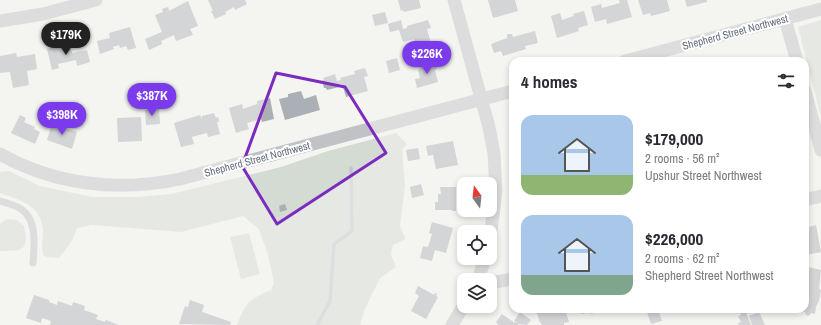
<!DOCTYPE html>
<html lang="en">
<head>
<meta charset="utf-8">
<style>
	:root { --surface:#fff; --page:#f2f2f3; --text:#2b2b33; --muted:#7c7c81; --accent:#7c3aed }
	body { margin:0; font-family:"Archivo Narrow",sans-serif; background:var(--page); color:var(--text); height:100vh; display:flex; flex-direction:column; font-size:15px; white-space:nowrap }
	* { box-sizing:border-box; margin:0 }
	p { font-size:13px; color:var(--muted) }
	.icon { flex:none; width:22px; height:22px; fill:none; stroke:currentColor; stroke-width:2; stroke-linecap:round; stroke-linejoin:round }
	.map { position:relative; flex:1; overflow:hidden }
	.panel { position:absolute; left:509px; top:57px; width:300px; height:256px; display:flex; flex-direction:column; background:var(--surface); border-radius:12px; box-shadow:0 2px 6px #0003 }
	.panel>* { flex:none }
	.needle { width:26px; rotate:345deg }
	.buttons { position:absolute; left:457px; top:177px; display:grid; gap:8px }
	.buttons a { display:grid; place-items:center; width:40px; height:40px; border-radius:8px; background:var(--surface); box-shadow:0 2px 6px #0003; font-size:20px }
	.price { position:absolute; translate:-50% -34px; padding:0 9px; border-radius:14px; background:var(--accent); color:#fff; font-size:13px; line-height:26px; filter:drop-shadow(0 1px 2px #0008) }
	.price::after { content:''; position:absolute; left:50%; top:24px; width:12px; height:9px; margin-left:-6px; background:inherit; clip-path:polygon(0 0,100% 0,50% 100%) }
	.price.selected { background:#222; color:#fff }
	ul { padding:0; list-style:none }
	li { display:flex; align-items:center; gap:12px; height:100px; padding:0 12px }
	li span { display:grid; place-items:center; flex:none; width:112px; height:80px; border-radius:12px; color:#555 }
	li>.icon { margin-inline-start:auto }
	span .icon { width:48px; height:48px; fill:#fffc; stroke-width:1 }
	li b { font-size:17px }
	h2 { display:flex; justify-content:space-between; align-items:center; height:48px; padding:0 12px; font-size:17px }
	.map>svg:first-child { display:block }
	.green { fill:#d4dbd3 }
	.lines { fill:none; stroke-linecap:round; stroke-linejoin:round }
	.stream { stroke:#bfc4cb; stroke-width:3.5 }
	.building { fill:#abafb6 }
	.service { stroke:#c0c2c6; stroke-width:7 }
	.minor { stroke:#c0c2c6; stroke-width:13 }
	.marked { fill:none; stroke:#7b2cbf; stroke-width:3; stroke-linejoin:round }
	.labels { text-anchor:middle; stroke-width:4; stroke-linejoin:round; paint-order:stroke }
	.street-label { font-size:11px; fill:#666e7f; stroke:#fff }
</style>
</head>
<body>
<div class="map">
<svg width="821" height="325" viewBox="0 0 821 325">
	<rect width="100%" height="100%" fill="#f4f4f1"/>
	<g class="green">
		<path d="M 821,20 L 821,117 L 798,27 Z"/>
		<path d="M 396,133 L 407,144 L 402,150 L 405,186 L 400,226 L 405,238 L 404,240 L 393,245 L 391,254 L 396,267 L 380,278 L 364,311 L 360,325 L 237,325 C 246,302 248,300 271,290 L 274,283 L 268,255 L 259,229 L 243,216 L 181,232 L 92,225 L 77,228 L 72,241 L 59,258 L 47,257 L 43,255 C 41,247 43,240 43,232 C 42,205 22,201 0,193 L 0,172 L 9,171 L 40,186 L 92,197 L 139,197 L 171,194 L 281,167 L 328,151 Z"/>
		<path d="M 6,219 L 17,220 L 24,226 C 29,251 23,251 0,251 L 0,224 Z"/>
		<path d="M 249,233 L 260,274 L 241,279 L 230,237 Z"/>
	</g>
	<g class="lines">
		<path class="stream" d="M 317,325 L 330,301 L 334,244 L 352,231 L 351,168"/>
	</g>
	<g class="building">
		<path d="M 208,0 L 245,0 L 247,4 L 235,10 L 234,7 L 225,12 L 226,14 L 215,19 L 211,11 L 213,11 Z"/>
		<path d="M 398,0 L 419,0 L 421,8 L 404,12 L 403,10 L 401,11 Z"/>
		<path d="M 488,0 L 515,0 L 518,11 L 493,18 Z"/>
		<path d="M 619,0 L 627,0 L 632,17 L 607,24 L 606,19 L 595,22 L 591,7 L 601,4 L 602,8 L 620,3 Z"/>
		<path d="M 638,0 L 667,0 L 670,11 L 651,16 L 650,13 L 643,15 Z"/>
		<path d="M 685,0 L 707,0 L 707,2 L 687,7 Z"/>
		<path d="M 188,1 L 198,26 L 190,29 L 193,35 L 176,41 L 174,35 L 161,41 L 162,44 L 149,50 L 145,39 L 162,32 L 155,15 L 163,12 L 162,9 L 168,7 L 169,11 Z"/>
		<path d="M 584,11 L 588,25 L 578,28 L 579,31 L 557,38 L 551,16 L 560,13 L 562,20 L 574,16 L 573,14 Z"/>
		<path d="M 385,12 L 388,23 L 375,26 L 372,15 Z"/>
		<path d="M 401,20 L 403,29 L 407,28 L 407,26 L 428,20 L 431,28 L 427,29 L 431,43 L 416,47 L 414,39 L 403,42 L 399,30 L 390,32 L 388,24 Z"/>
		<path d="M 130,27 L 136,48 L 128,50 L 126,46 L 120,48 L 119,45 L 113,47 L 114,49 L 100,54 L 97,41 L 110,38 L 109,33 Z"/>
		<path d="M 535,31 L 538,43 L 525,46 L 526,49 L 503,56 L 501,51 L 494,53 L 491,44 L 507,38 L 507,34 L 512,34 L 513,37 Z"/>
		<path d="M 69,43 L 72,53 L 87,50 L 90,62 L 77,66 L 76,60 L 58,64 L 59,68 L 52,70 L 47,49 Z"/>
		<path d="M 16,53 L 17,57 L 35,54 L 37,69 L 27,71 L 29,85 L 13,88 L 10,72 L 0,73 L 0,56 Z"/>
		<path d="M 397,58 L 400,70 L 389,73 L 386,61 Z"/>
		<path d="M 435,61 L 437,69 L 435,70 L 438,82 L 417,88 L 415,79 L 420,78 L 418,70 L 420,69 L 419,66 Z"/>
		<path d="M 365,68 L 368,76 L 364,77 L 368,91 L 346,97 L 342,84 L 338,85 L 339,87 L 327,90 L 326,88 L 324,88 L 322,80 L 324,80 L 323,78 L 335,74 L 337,81 L 341,80 L 340,78 L 355,74 L 354,71 Z"/>
		<path d="M 301,91 L 304,99 L 316,95 L 320,110 L 285,120 L 279,99 L 288,97 L 288,94 Z"/>
		<path d="M 270,98 L 274,119 L 262,122 L 261,119 L 247,123 L 249,129 L 236,133 L 229,108 L 242,104 L 243,109 L 257,104 L 257,101 Z"/>
		<path d="M 159,109 L 160,124 L 146,125 L 145,110 Z"/>
		<path d="M 214,113 L 216,118 L 218,117 L 219,122 L 217,122 L 220,134 L 208,137 L 207,133 L 192,137 L 194,144 L 181,147 L 174,123 L 200,115 L 202,119 L 202,116 Z"/>
		<path d="M 20,115 L 26,118 L 24,122 L 35,127 L 34,129 L 40,132 L 35,144 L 11,133 Z"/>
		<path d="M 141,117 L 142,141 L 118,142 L 117,118 Z"/>
		<path d="M 52,124 L 77,132 L 72,149 L 47,140 Z"/>
		<path d="M 453,141 L 458,165 L 436,169 L 433,155 L 428,156 L 426,146 Z"/>
		<path d="M 418,148 L 420,159 L 408,161 L 406,150 Z"/>
		<path d="M 421,184 L 424,195 L 412,198 L 410,187 Z"/>
		<path d="M 440,187 L 456,187 L 456,211 L 452,211 L 452,210 L 435,210 L 435,202 L 438,202 L 438,194 L 441,194 Z"/>
		<path d="M 285,204 L 287,210 L 280,212 L 279,206 Z"/>
		<path d="M 432,222 L 453,228 L 446,253 L 435,250 L 432,261 L 420,258 L 423,246 L 428,247 L 432,234 L 429,233 Z"/>
		<path d="M 809,225 L 809,227 L 816,225 L 821,252 L 806,255 L 805,226 Z"/>
		<path d="M 808,267 L 821,270 L 819,289 L 821,290 L 819,301 L 816,307 L 815,314 L 811,313 L 810,315 L 808,316 L 806,315 L 805,312 L 802,311 L 802,309 L 805,309 L 805,270 L 807,269 Z"/>
		<path d="M 418,286 L 434,295 L 435,293 L 437,294 L 436,296 L 438,297 L 426,319 L 411,311 L 419,296 L 415,293 Z"/>
		<path d="M 34,295 L 49,300 L 49,302 L 57,305 L 58,301 L 72,306 L 73,302 L 85,306 L 84,310 L 98,315 L 96,319 L 105,322 L 106,320 L 119,325 L 50,325 L 51,321 L 42,318 L 41,323 L 26,318 Z"/>
		<path d="M 190,300 L 204,305 L 202,312 L 231,322 L 230,325 L 179,324 L 185,306 L 188,307 Z"/>
		<path d="M 549,309 L 565,309 L 569,322 L 564,323 L 564,325 L 542,325 L 541,323 L 540,323 L 537,313 Z"/>
		<path d="M 580,309 L 598,309 L 599,311 L 591,314 L 590,312 L 582,314 Z"/>
		<path d="M 658,309 L 662,321 L 651,324 L 647,312 Z"/>
		<path d="M 745,310 L 751,325 L 739,325 L 738,323 L 741,322 L 738,316 L 741,315 L 740,312 Z"/>
		<path d="M 520,312 L 531,320 L 527,325 L 518,324 L 518,325 L 497,325 L 498,324 L 496,322 L 502,314 L 515,323 L 516,322 L 514,321 Z"/>
		<path d="M 759,312 L 765,325 L 752,325 L 749,316 Z"/>
	</g>
	<g class="lines">
		<path class="service" d="M 0,201 C 7,203 15,205 21,209 C 38,220 34,247 33,263"/>
		<g class="minor">
			<path d="M 454,0 L 489,127 L 494,154 L 496,191 L 490,239"/>
			<path d="M 785,19 L 797,61"/>
			<path d="M 0,21 L 43,14 L 96,0"/>
			<path d="M 625,61 L 821,9"/>
			<path d="M 805,91 L 821,150"/>
			<path d="M 0,154 C 55,185 119,192 180,179 L 513,91"/>
			<path d="M 805,200 L 821,196"/>
			<path d="M 478,280 L 485,258"/>
			<path d="M 490,283 L 513,279"/>
			<path d="M 452,325 L 464,305"/>
		</g>
	</g>
	<path d="M0 0H821V325H0ZM 276,73 L 345,87 L 386,153 L 277,224 L 242,166 Z" fill="#f4f4f1" fill-opacity=".55" fill-rule="evenodd"/>
	<path class="marked" d="M 276,73 L 345,87 L 386,153 L 277,224 L 242,166 Z"/>
	<g class="labels">
		<g class="street-label">
			<text transform="translate(735 32) rotate(-15)" y="4">Shepherd Street Northwest</text>
			<text transform="translate(257 159) rotate(-15)" y="4">Shepherd Street Northwest</text>
		</g>
	</g>
</svg>
<div class="buttons">
<a><svg class="needle" viewBox="-14 -14 28 28"><path d="M0-13l5 13h-10z" fill="#e53935"/><path d="M0 13l5-13h-10z" fill="#7c7c81"/></svg></a>
<a><svg class="icon" aria-label="locate" viewBox="0 0 24 24"><circle cx="12" cy="12" r="6"/><path d="M12 2v4M12 18v4M2 12h4M18 12h4"/></svg></a>
<a><svg class="icon" aria-label="layers" viewBox="0 0 24 24"><path d="M12 4l9 5-9 5-9-5zM3 14l9 5 9-5"/></svg></a>
</div>
<b class="price selected" style="left:66px;top:56px">$179K</b>
<b class="price" style="left:427px;top:75px">$226K</b>
<b class="price" style="left:152px;top:117px">$387K</b>
<b class="price" style="left:62px;top:136px">$398K</b>
<section class="panel">
<h2>4 homes<svg class="icon" aria-label="filters" viewBox="0 0 24 24"><path d="M4 7h16M4 17h16"/><circle cx="9" cy="7" r="2"/><circle cx="15" cy="17" r="2"/></svg></h2>
<ul>
<li><span style="background:linear-gradient(#a9c7e8 75%,#8fb573 0)"><svg class="icon" aria-label="home" viewBox="0 0 24 24"><path d="M3 11l9-7 9 7M6 9v11h12V9"/></svg></span><div><b>$179,000</b><p>2 rooms · 56 m²</p><p>Upshur Street Northwest</p></div></li>
<li><span style="background:linear-gradient(#a9c7e8 75%,#7fa58c 0)"><svg class="icon" aria-label="home" viewBox="0 0 24 24"><path d="M3 11l9-7 9 7M6 9v11h12V9"/></svg></span><div><b>$226,000</b><p>2 rooms · 62 m²</p><p>Shepherd Street Northwest</p></div></li>
</ul>
</section>
</div>
</body>
</html>
